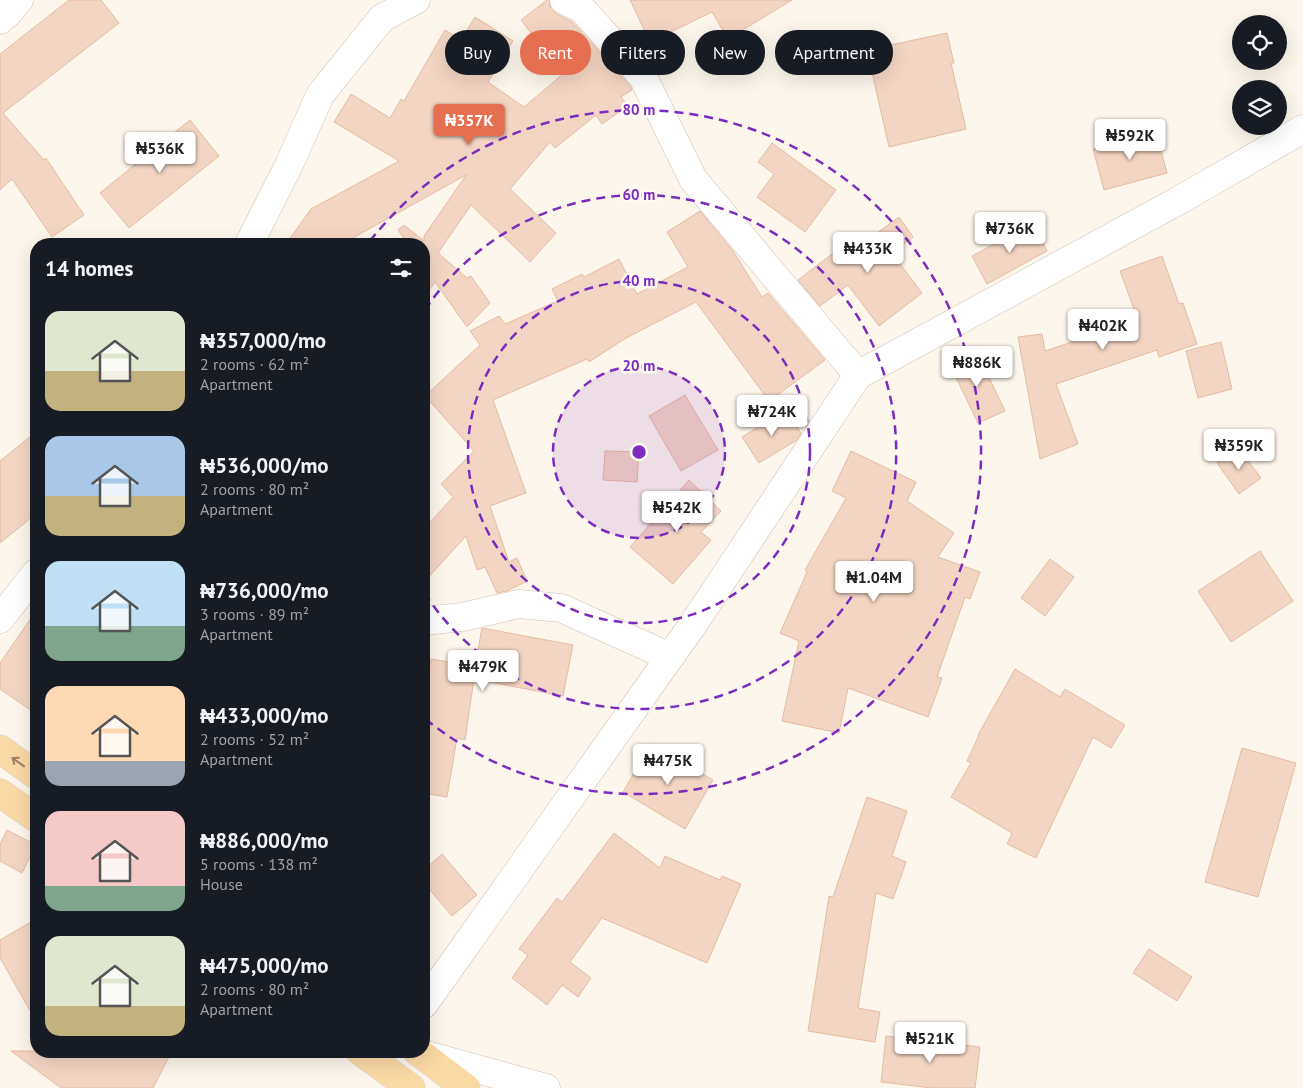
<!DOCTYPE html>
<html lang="en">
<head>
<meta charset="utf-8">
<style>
	:root { --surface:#171b24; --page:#20242c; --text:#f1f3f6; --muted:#9ea1a6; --accent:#e76f51 }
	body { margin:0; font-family:"PT Sans",sans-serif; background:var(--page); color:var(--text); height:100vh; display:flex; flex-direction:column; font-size:19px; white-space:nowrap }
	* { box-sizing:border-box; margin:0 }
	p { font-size:16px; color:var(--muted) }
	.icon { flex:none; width:28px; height:28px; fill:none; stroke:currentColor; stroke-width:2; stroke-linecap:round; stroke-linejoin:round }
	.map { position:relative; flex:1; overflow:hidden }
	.details { position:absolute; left:30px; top:238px; width:400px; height:820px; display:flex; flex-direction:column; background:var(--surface); border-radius:20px; box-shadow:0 5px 20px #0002 }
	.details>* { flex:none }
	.top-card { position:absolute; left:445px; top:30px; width:475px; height:45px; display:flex; gap:10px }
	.fabs { position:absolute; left:1232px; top:15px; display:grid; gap:10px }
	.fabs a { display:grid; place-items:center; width:55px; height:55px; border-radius:50%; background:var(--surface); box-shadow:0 5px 20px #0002; font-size:25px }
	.price { position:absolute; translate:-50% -42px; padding:0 11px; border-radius:5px; background:#fff; color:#222; font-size:16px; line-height:32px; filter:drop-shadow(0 1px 2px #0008) }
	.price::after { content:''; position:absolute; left:50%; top:30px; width:15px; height:11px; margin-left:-8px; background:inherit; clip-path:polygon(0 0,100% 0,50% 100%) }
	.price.current { background:var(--accent); color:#fff }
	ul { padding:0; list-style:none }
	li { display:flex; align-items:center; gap:15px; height:125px; padding:0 15px }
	li span { display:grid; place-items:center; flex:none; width:140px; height:100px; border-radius:15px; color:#555 }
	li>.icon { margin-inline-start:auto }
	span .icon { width:60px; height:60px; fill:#fffc; stroke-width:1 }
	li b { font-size:21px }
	h2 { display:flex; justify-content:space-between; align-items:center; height:60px; padding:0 15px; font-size:21px }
	.tag { padding:0 18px; border-radius:22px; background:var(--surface); box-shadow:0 5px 20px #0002; font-size:18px; line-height:45px }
	.tag.current { background:var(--accent); color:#fff }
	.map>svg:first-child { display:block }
	.building { fill:#f3d5c3; stroke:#e6bba3 }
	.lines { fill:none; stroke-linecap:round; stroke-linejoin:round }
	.minor-casing { stroke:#d1beb0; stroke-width:29 }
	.primary-casing { stroke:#dad1cd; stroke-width:29 }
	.minor { stroke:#fff; stroke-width:28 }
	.primary { stroke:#fbd9a5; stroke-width:28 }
	.oneway { stroke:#a18267 }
	.ring { fill:none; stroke:#7b2cbf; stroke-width:2.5; stroke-dasharray:9 6 }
	.centre { fill:#7b2cbf; stroke:#fffaf3; stroke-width:2.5 }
	.ring-label { font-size:15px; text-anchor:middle; font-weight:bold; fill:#7b2cbf; stroke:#fffaf3; stroke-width:5; stroke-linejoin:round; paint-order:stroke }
</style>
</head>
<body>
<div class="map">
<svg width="1303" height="1088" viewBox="0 0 1303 1088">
	<rect width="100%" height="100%" fill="#fdf6ec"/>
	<g class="building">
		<path d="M 69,0 L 101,0 L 119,23 L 3,113 L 44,160 L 46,158 L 84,215 L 52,237 L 12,179 L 0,190 L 0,54 Z"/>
		<path d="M 547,0 L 549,0 L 551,9 L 557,14 L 572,22 L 596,48 L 612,69 L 614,68 L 630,86 L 632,90 L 621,97 L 628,106 L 602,124 L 596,115 L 555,148 L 550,142 L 510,189 L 556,233 L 530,262 L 471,205 L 438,253 L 467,278 L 471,276 L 490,303 L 467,327 L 435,282 L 424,297 L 424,244 L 408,244 L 398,230 L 404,225 L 424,241 L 424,236 L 466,175 L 342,244 L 286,244 L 311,209 L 399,161 L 334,122 L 351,94 L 390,118 L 401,99 L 404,101 L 445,30 L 461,40 L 475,17 L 513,41 L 488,82 L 524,107 L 563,74 L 521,20 Z"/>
		<path d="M 630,0 L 792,0 L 728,39 L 712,12 L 650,42 Z"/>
		<path d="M 947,33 L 954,63 L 951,63 L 966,129 L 889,147 L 867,50 Z"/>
		<path d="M 655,45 L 669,70 L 660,75 L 655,67 L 642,53 Z"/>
		<path d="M 190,120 L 219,156 L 129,228 L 100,193 Z"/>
		<path d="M 1156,132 L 1167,173 L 1104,190 L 1093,149 Z"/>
		<path d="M 772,143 L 836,190 L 805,232 L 757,197 L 774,174 L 758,162 Z"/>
		<path d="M 700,211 L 733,251 L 762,297 L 768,293 L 825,360 L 769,401 L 696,302 L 626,338 L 589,362 L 587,359 L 493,400 L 526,493 L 490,506 L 509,562 L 517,558 L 527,581 L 507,591 L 497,593 L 485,567 L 477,570 L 466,536 L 424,582 L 424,529 L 453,497 L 441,484 L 474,451 L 425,396 L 480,345 L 470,331 L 499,316 L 505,324 L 558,301 L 552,289 L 582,274 L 584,277 L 619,259 L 637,294 L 688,267 L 667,232 Z"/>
		<path d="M 899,217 L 913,237 L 892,253 L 922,293 L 879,326 L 848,285 L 820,306 L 798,280 L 836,251 L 842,258 L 876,232 L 877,233 Z"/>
		<path d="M 1033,223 L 1047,251 L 987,284 L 972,256 Z"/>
		<path d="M 1162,256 L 1179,304 L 1183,303 L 1197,344 L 1159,357 L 1157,350 L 1056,384 L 1078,444 L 1040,459 L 1018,337 L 1042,334 L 1045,351 L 1138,320 L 1120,271 Z"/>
		<path d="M 1221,342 L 1232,389 L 1198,398 L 1186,351 Z"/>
		<path d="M 977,352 L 1005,411 L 978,423 L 950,365 Z"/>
		<path d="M 685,395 L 718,450 L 681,471 L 649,416 Z"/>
		<path d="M 786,410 L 801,433 L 797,440 L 759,463 L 742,437 Z"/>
		<path d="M 36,432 L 36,514 L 0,543 L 0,461 Z"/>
		<path d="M 1238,447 L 1261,478 L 1239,494 L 1217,463 Z"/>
		<path d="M 605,451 L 639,452 L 637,482 L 603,480 Z"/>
		<path d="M 851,451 L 916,482 L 907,501 L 954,533 L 938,557 L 980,572 L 970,599 L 965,597 L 937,677 L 942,678 L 928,717 L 848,688 L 839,733 L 782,721 L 799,641 L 780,633 L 807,572 L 805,570 L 846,498 L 832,491 Z"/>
		<path d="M 689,480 L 721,511 L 701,532 L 711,540 L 673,584 L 630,547 Z"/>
		<path d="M 1260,551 L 1293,601 L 1231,642 L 1198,591 Z"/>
		<path d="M 1050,559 L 1074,577 L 1045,616 L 1021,598 Z"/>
		<path d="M 36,611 L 36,714 L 0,689 L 0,663 Z"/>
		<path d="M 482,628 L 573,645 L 563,696 L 474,679 L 465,740 L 457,738 L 447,797 L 424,793 L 424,700 L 431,659 L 475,666 Z"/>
		<path d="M 1015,669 L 1060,697 L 1065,689 L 1125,725 L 1111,748 L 1093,737 L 1036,858 L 1007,844 L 1012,833 L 951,797 L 971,763 L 967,761 L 979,735 L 978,735 Z"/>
		<path d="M 651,744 L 713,780 L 685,829 L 623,792 Z"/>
		<path d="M 1242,748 L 1296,763 L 1258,897 L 1205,882 Z"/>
		<path d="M 867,797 L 907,811 L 892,856 L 906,862 L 893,899 L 876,893 L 858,1008 L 880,1012 L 875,1042 L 808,1031 L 829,896 L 833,897 Z"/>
		<path d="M 7,830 L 36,845 L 22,873 L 0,861 L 0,844 Z"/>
		<path d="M 614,833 L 660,868 L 665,856 L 720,880 L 722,876 L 741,884 L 707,963 L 602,918 L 570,962 L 591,978 L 578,997 L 562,985 L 547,1005 L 512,978 L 528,955 L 519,949 L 557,898 L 562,902 Z"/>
		<path d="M 442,854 L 477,895 L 452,916 L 424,883 L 424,870 Z"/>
		<path d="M 36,919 L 36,1021 L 0,958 L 0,940 Z"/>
		<path d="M 1149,949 L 1192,977 L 1177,1001 L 1133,973 Z"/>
		<path d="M 886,1036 L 980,1047 L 975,1088 L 932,1088 L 881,1082 Z"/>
		<path d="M 11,1051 L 172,1051 L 153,1088 L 61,1088 Z"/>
	</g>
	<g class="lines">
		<defs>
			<g id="minor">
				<path d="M 564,0 L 582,9 L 643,77 L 693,179 L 858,375"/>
				<path d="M 0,20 L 8,13 L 19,0"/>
				<path d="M 249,244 L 289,165 L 320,95 L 382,18 L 416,0"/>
				<path d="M 0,619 L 36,573"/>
				<path d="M 424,621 L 462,617 L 519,604 L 561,608 L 670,657"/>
				<path d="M 424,1004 L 692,626 L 858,375 L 1176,202 L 1303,129"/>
				<path d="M 419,1053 L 546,1088"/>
			</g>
			<g id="primary">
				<path d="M 0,749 L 36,775"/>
				<path d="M 0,793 L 36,818"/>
				<path d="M 360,1051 L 411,1088"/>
				<path d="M 417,1051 L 466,1088"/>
			</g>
		</defs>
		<use href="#minor" class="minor-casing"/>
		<use href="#primary" class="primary-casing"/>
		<use href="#minor" class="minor"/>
		<use href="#primary" class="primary"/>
	</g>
	<defs><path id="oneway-shaft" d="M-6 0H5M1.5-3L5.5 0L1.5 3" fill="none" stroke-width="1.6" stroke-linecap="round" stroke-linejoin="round" transform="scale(1.25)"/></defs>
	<use class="oneway" href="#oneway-shaft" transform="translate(18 762) rotate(-144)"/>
	<circle cx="639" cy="452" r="86" fill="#7b2cbf" fill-opacity=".12"/>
	<g class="ring">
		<circle cx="639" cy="452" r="86"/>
		<circle cx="639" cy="452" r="171"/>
		<path d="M425 310A257 257 0 1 1 425 594"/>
		<path d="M370 241A342 342 0 1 1 424 718"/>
	</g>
	<circle cx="639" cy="452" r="8" class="centre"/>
	<g class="ring-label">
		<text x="639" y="115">80 m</text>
		<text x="639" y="200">60 m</text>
		<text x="639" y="286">40 m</text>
		<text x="639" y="371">20 m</text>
	</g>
</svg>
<div class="fabs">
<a><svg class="icon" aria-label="locate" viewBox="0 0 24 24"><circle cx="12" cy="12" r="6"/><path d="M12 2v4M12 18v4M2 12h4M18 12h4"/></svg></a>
<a><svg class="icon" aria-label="layers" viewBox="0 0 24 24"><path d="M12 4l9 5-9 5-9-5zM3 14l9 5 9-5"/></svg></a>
</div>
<b class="price current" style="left:469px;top:146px">₦357K</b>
<b class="price" style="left:1130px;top:161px">₦592K</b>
<b class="price" style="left:160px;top:174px">₦536K</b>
<b class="price" style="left:1010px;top:254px">₦736K</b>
<b class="price" style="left:868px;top:274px">₦433K</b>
<b class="price" style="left:1103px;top:351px">₦402K</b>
<b class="price" style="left:977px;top:388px">₦886K</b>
<b class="price" style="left:772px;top:437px">₦724K</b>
<b class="price" style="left:1239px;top:471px">₦359K</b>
<b class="price" style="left:677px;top:533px">₦542K</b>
<b class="price" style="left:874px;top:603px">₦1.04M</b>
<b class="price" style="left:483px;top:692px">₦479K</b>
<b class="price" style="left:668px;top:786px">₦475K</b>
<b class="price" style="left:930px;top:1064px">₦521K</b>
<div class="top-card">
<a class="tag">Buy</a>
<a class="tag current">Rent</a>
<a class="tag">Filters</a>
<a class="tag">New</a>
<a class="tag">Apartment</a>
</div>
<section class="details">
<h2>14 homes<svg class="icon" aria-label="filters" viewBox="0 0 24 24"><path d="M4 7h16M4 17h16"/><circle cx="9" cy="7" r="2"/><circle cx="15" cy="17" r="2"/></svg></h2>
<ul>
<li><span style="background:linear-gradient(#dfe7d0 60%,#c2b280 0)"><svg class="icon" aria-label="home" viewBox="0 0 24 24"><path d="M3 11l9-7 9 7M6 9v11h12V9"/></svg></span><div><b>₦357,000/mo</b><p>2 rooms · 62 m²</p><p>Apartment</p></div></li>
<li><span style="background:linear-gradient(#a9c7e8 60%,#c2b280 0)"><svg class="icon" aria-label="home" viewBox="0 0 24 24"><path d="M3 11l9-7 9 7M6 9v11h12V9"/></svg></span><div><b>₦536,000/mo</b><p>2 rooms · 80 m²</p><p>Apartment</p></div></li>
<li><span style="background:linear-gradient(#bfe0f5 65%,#7fa58c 0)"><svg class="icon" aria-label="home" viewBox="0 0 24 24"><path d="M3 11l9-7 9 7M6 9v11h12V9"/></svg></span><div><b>₦736,000/mo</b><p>3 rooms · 89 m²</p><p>Apartment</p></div></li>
<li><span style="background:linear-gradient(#ffd9b3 75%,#9aa5b1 0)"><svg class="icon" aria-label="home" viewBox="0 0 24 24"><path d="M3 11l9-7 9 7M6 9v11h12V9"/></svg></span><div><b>₦433,000/mo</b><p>2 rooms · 52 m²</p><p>Apartment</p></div></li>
<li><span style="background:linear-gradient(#f6c9c9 75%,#7fa58c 0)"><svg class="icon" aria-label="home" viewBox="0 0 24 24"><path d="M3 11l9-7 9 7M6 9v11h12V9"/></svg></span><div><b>₦886,000/mo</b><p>5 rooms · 138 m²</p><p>House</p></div></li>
<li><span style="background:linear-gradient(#dfe7d0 70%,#c2b280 0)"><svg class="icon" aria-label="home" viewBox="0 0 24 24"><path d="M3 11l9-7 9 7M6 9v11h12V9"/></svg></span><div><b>₦475,000/mo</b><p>2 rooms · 80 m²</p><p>Apartment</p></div></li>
</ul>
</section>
</div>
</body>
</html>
